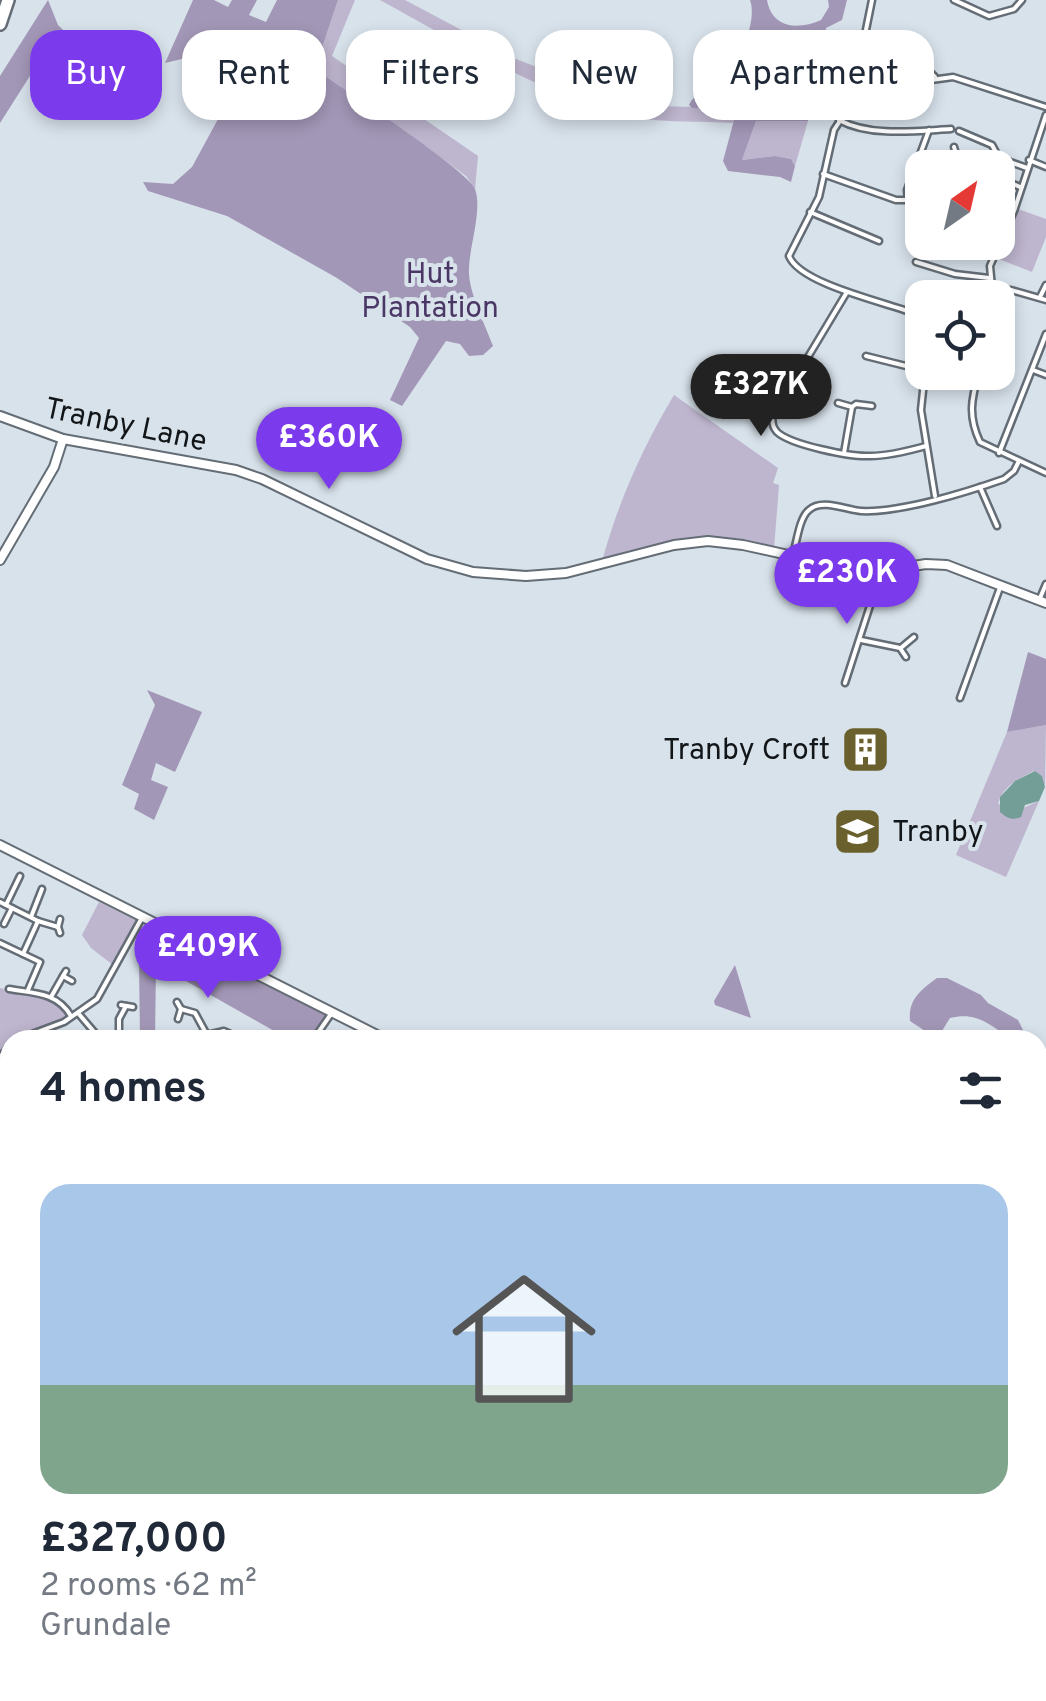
<!DOCTYPE html>
<html lang="en">
<head>
<meta charset="utf-8">
<style>
	:root { --surface:#fff; --page:#f2f2f3; --text:#1f2937; --muted:#747a83; --accent:#7c3aed }
	body { margin:0; font-family:Overpass,sans-serif; background:var(--page); color:var(--text); height:100vh; display:flex; flex-direction:column; font-size:38px; white-space:nowrap }
	* { box-sizing:border-box; margin:0 }
	p { font-size:32px; color:var(--muted) }
	.icon { flex:none; width:55px; height:55px; fill:none; stroke:currentColor; stroke-width:2; stroke-linecap:round; stroke-linejoin:round }
	.map { position:relative; flex:1; overflow:hidden }
	.panel { position:absolute; left:0px; top:1030px; width:1048px; height:672px; display:flex; flex-direction:column; background:var(--surface); border-radius:30px 30px 0 0; box-shadow:0 5px 15px #0003 }
	.panel>* { flex:none }
	.hud { position:absolute; left:30px; top:30px; width:988px; height:90px; display:flex; gap:20px }
	.needle { width:65px; rotate:34deg }
	.controls { position:absolute; left:905px; top:150px; display:grid; gap:20px }
	.controls a { display:grid; place-items:center; width:110px; height:110px; border-radius:20px; background:var(--surface); box-shadow:0 5px 15px #0003; font-size:50px }
	.price { position:absolute; translate:-50% -85px; padding:0 22px; border-radius:35px; background:var(--accent); color:#fff; font-size:32px; line-height:65px; filter:drop-shadow(0 2px 5px #0008) }
	.price::after { content:''; position:absolute; left:50%; top:60px; width:30px; height:22px; margin-left:-15px; background:inherit; clip-path:polygon(0 0,100% 0,50% 100%) }
	.price.selected { background:#222; color:#fff }
	ul { padding:0; list-style:none }
	li { display:grid; align-content:center; gap:20px; height:530px; padding:0 40px }
	li span { display:grid; place-items:center; height:310px; border-radius:30px; color:#555 }
	li>.icon { margin-inline-start:auto }
	span .icon { width:180px; height:180px; fill:#fffc; stroke-width:1 }
	li b { font-size:42px }
	h2 { display:flex; justify-content:space-between; align-items:center; height:120px; padding:0 40px; font-size:42px }
	.pill { padding:0 35px; border-radius:30px; background:var(--surface); box-shadow:0 5px 15px #0003; font-size:35px; line-height:90px }
	.pill.selected { background:var(--accent); color:#fff }
	.map>svg:first-child { display:block }
	.green { fill:#beb5ce }
	.forest { fill:#a397b7 }
	.water { fill:#739e98 }
	.lines { fill:none; stroke-linecap:round; stroke-linejoin:round }
	.street-casing { stroke:#646d75; stroke-width:9 }
	.secondary-casing { stroke:#646d75; stroke-width:12 }
	.primary-casing { stroke:#646d75; stroke-width:14 }
	.highway-casing { stroke:#646d75; stroke-width:16 }
	.street { stroke:#fff; stroke-width:4 }
	.secondary { stroke:#fff; stroke-width:8 }
	.primary { stroke:#fff; stroke-width:9 }
	.highway { stroke:#fff; stroke-width:11 }
	.labels { text-anchor:middle; stroke-width:8; stroke-linejoin:round; paint-order:stroke }
	.park-label { font-size:30px; fill:#4a3765; stroke:#d8e2eb }
	.street-label { font-size:30px; fill:#121619; stroke:#d8e2eb }
	.poi-label { font-size:30px; fill:#121619; stroke:#d8e2eb; text-anchor:end }
</style>
</head>
<body>
<div class="map">
<svg width="1046" height="1701" viewBox="0 0 1046 1701">
	<rect width="100%" height="100%" fill="#d8e2eb"/>
	<g class="green">
		<path d="M 338,0 L 355,0 L 332,56 L 478,156 L 475,189 L 466,176 L 427,147 L 315,69 Z"/>
		<path d="M 380,0 L 405,0 L 516,59 L 624,101 L 653,106 L 738,108 L 733,123 C 701,121 664,123 633,117 C 549,99 455,41 380,0 Z"/>
		<path d="M 756,121 L 808,121 L 795,166 L 791,159 L 775,156 L 742,160 Z"/>
		<path d="M 1018,209 L 1046,219 L 1046,237 L 1032,272 L 996,258 Z"/>
		<path d="M 674,395 L 778,468 L 773,483 L 779,485 L 774,549 C 703,531 672,539 603,558 C 619,500 643,447 674,395 Z"/>
		<path d="M 1046,725 L 1045,787 L 1042,776 L 1034,771 C 1018,779 1003,786 998,804 L 1021,809 L 1039,801 L 1006,877 L 956,855 L 1007,732 Z"/>
		<path d="M 99,902 L 138,921 L 113,965 L 91,948 L 82,935 Z"/>
		<path d="M 0,988 C 26,996 51,990 69,1016 L 10,1040 L 0,1056 Z"/>
		<path d="M 173,1693 L 247,1693 L 261,1701 L 169,1701 Z"/>
		<path d="M 718,1693 L 811,1693 L 805,1701 L 729,1701 Z"/>
	</g>
	<g class="forest">
		<path d="M 48,0 L 58,25 L 96,62 L 49,46 L 0,123 L 0,76 Z"/>
		<path d="M 193,0 L 214,0 L 228,7 L 232,0 L 257,0 L 249,15 L 266,22 L 277,0 L 338,0 L 315,69 C 340,87 468,170 475,189 C 483,211 468,249 469,273 C 469,292 486,327 493,346 L 483,355 L 469,356 L 460,344 L 446,341 L 402,406 L 390,400 L 419,338 L 410,327 L 337,278 L 227,216 L 148,191 L 143,182 L 173,184 L 192,167 L 256,49 L 256,41 L 165,63 Z"/>
		<path d="M 750,0 L 767,0 C 772,29 799,30 821,20 L 829,7 L 828,0 L 847,0 L 842,20 L 826,28 L 808,121 L 756,121 L 742,160 L 775,156 L 791,159 L 795,166 L 791,182 L 780,177 L 728,171 L 723,161 L 737,109 L 692,108 L 689,105 C 695,92 708,90 719,81 C 738,67 758,22 750,0 Z"/>
		<path d="M 1028,652 L 1046,659 L 1046,725 L 1007,732 Z"/>
		<path d="M 147,690 L 202,712 L 175,772 L 156,763 L 151,780 L 168,787 L 154,820 L 134,809 L 139,794 L 122,785 L 155,705 Z"/>
		<path d="M 172,934 L 327,1011 L 327,1018 L 308,1040 L 290,1040 L 156,964 L 155,1040 L 140,1040 L 139,962 L 149,942 Z"/>
		<path d="M 735,965 L 751,1018 L 715,1005 L 714,1001 Z"/>
		<path d="M 937,978 L 947,978 L 981,995 L 988,1003 L 1018,1020 L 1028,1040 C 995,1040 989,1009 950,1018 L 937,1039 L 910,1021 C 908,999 921,990 937,978 Z"/>
	</g>
	<path class="water" d="M 1035,771 L 1042,776 L 1045,787 L 1039,801 L 1025,805 L 1021,817 C 1012,821 1007,818 1000,812 L 1000,797 L 1015,781 Z"/>
	<g class="lines">
		<defs>
			<g id="street">
				<path d="M 872,0 L 851,104 L 834,130 L 819,197 L 789,256 C 800,285 893,304 922,316"/>
				<path d="M 954,0 L 989,16 L 1014,9 L 1022,0"/>
				<path d="M 855,82 L 888,86 L 953,77 L 1046,107"/>
				<path d="M 906,82 L 915,69 L 928,70 L 935,77"/>
				<path d="M 839,120 C 870,137 916,131 951,129"/>
				<path d="M 959,131 L 992,145 L 999,158 L 1027,168"/>
				<path d="M 954,147 L 957,157 L 979,168"/>
				<path d="M 1029,160 L 1046,167"/>
				<path d="M 823,174 L 896,200 L 922,200"/>
				<path d="M 998,177 L 1020,187"/>
				<path d="M 908,200 L 907,190 L 929,130"/>
				<path d="M 810,212 L 879,241"/>
				<path d="M 916,262 L 955,274 L 989,278"/>
				<path d="M 992,291 L 1011,290 L 1046,300"/>
				<path d="M 847,292 L 772,417 C 773,424 772,426 777,432 C 791,445 850,457 870,456 C 889,456 908,451 926,446"/>
				<path d="M 1040,297 L 1046,285"/>
				<path d="M 993,298 L 990,266 L 1014,211 L 1046,115"/>
				<path d="M 866,356 L 922,370"/>
				<path d="M 1033,370 L 1046,375"/>
				<path d="M 925,372 L 921,410 L 935,496"/>
				<path d="M 979,372 C 971,400 968,416 980,442 L 1046,473"/>
				<path d="M 838,403 L 852,407 L 844,453"/>
				<path d="M 852,407 L 856,404 L 872,406"/>
				<path d="M 999,453 L 1046,334"/>
				<path d="M 980,487 L 997,526"/>
				<path d="M 793,554 C 797,542 799,518 809,510 C 822,498 846,510 861,511 C 900,513 967,492 1004,479 L 1014,471 L 1019,461"/>
				<path d="M 1040,598 L 1046,584"/>
				<path d="M 861,640 L 900,648 L 906,657"/>
				<path d="M 902,647 L 914,637"/>
				<path d="M 845,683 L 878,581 L 878,573"/>
				<path d="M 960,698 L 1001,585"/>
				<path d="M 0,902 L 38,921"/>
				<path d="M 6,905 L 20,876"/>
				<path d="M 31,917 L 42,889"/>
				<path d="M 4,924 L 12,908"/>
				<path d="M 60,933 L 58,927 L 60,919"/>
				<path d="M 0,943 L 40,962 L 28,990"/>
				<path d="M 23,954 L 38,921 L 58,927"/>
				<path d="M 66,971 L 63,976 L 72,981"/>
				<path d="M 9,989 C 33,993 57,992 71,1016"/>
				<path d="M 51,997 L 63,976"/>
				<path d="M 177,1002 L 181,1009 L 178,1019"/>
				<path d="M 121,1005 L 133,1007"/>
				<path d="M 181,1009 L 195,1013 L 207,1035"/>
				<path d="M 78,1013 L 101,1040"/>
				<path d="M 16,1040 L 64,1022 L 97,999 L 143,916"/>
				<path d="M 106,1040 L 119,1033 L 119,1019 L 126,1006"/>
				<path d="M 207,1040 L 207,1035 L 224,1031 L 244,1040"/>
				<path d="M 313,1040 L 331,1014"/>
				<path d="M 0,1057 L 10,1046"/>
				<path d="M 0,1099 L 10,1099"/>
				<path d="M 0,1173 L 9,1181"/>
				<path d="M 0,1183 L 10,1180"/>
				<path d="M 3,1224 L 10,1244"/>
				<path d="M 0,1225 L 10,1222"/>
				<path d="M 0,1353 L 10,1358"/>
				<path d="M 0,1376 L 4,1378"/>
				<path d="M 3,1665 L 4,1681"/>
				<path d="M 1038,1672 L 1046,1678"/>
				<path d="M 0,1682 L 4,1681 L 10,1688"/>
				<path d="M 14,1692 L 21,1701"/>
				<path d="M 284,1692 L 297,1701"/>
				<path d="M 429,1692 L 443,1701"/>
				<path d="M 657,1692 L 666,1701"/>
				<path d="M 852,1692 L 863,1701"/>
				<path d="M 983,1692 L 994,1701"/>
				<path d="M 41,1701 L 44,1699"/>
				<path d="M 330,1701 L 336,1692"/>
				<path d="M 562,1701 L 565,1692"/>
				<path d="M 643,1701 L 652,1692"/>
				<path d="M 839,1701 L 844,1692"/>
				<path d="M 1010,1701 L 1015,1692"/>
			</g>
			<g id="secondary">
				<path d="M 0,416 L 63,439 L 236,470 L 262,479 L 427,559 L 473,572 L 526,576 L 566,573 L 674,545 L 708,541 L 743,545 L 869,573 L 926,564 L 947,565 L 1046,603"/>
				<path d="M 0,560 L 54,467 L 63,439"/>
				<path d="M 0,845 L 387,1040"/>
				<path d="M 1038,1469 L 1046,1454"/>
				<path d="M 164,1701 L 168,1692"/>
				<path d="M 889,1701 L 895,1692"/>
			</g>
			<g id="primary">
				<path d="M 0,1433 L 10,1433"/>
				<path d="M 0,1443 L 10,1442"/>
				<path d="M 1038,1557 L 1046,1560"/>
				<path d="M 1038,1567 L 1046,1570"/>
			</g>
			<path id="highway" d="M 0,24 L 8,0"/>
		</defs>
		<use href="#street" class="street-casing"/>
		<use href="#secondary" class="secondary-casing"/>
		<use href="#primary" class="primary-casing"/>
		<use href="#highway" class="highway-casing"/>
		<use href="#street" class="street"/>
		<use href="#secondary" class="secondary"/>
		<use href="#primary" class="primary"/>
		<use href="#highway" class="highway"/>
	</g>
	<defs>
		<symbol id="building-square" viewBox="-11 -11 22 22"><rect x="-9" y="-9" width="18" height="18" rx="4" fill="#6a602d" stroke="#d8e2eb"/><path d="M-4-6H4V6H1V3H-1V6H-4ZM-2.5-4.3h1.7v1.8h-1.7ZM.8-4.3h1.7v1.8H.8ZM-2.5-1h1.7V.8h-1.7ZM.8-1h1.7V.8H.8Z" fill="#fff"/></symbol>
		<symbol id="school-square" viewBox="-11 -11 22 22"><rect x="-9" y="-9" width="18" height="18" rx="4" fill="#6a602d" stroke="#d8e2eb"/><path d="M0-5L7-2L0 1L-7-2ZM-4 1L0 2.5L4 1V4Q0 6-4 4Z" fill="#fff"/></symbol>
	</defs>
	<g fill-rule="evenodd">
		<use href="#building-square" x="838" y="722" width="55" height="55"/>
		<use href="#school-square" x="830" y="804" width="55" height="55"/>
	</g>
	<g class="labels">
		<g class="park-label">
			<text x="430" y="283">Hut<tspan x="430" dy="34">Plantation</tspan></text>
		</g>
		<g class="street-label">
			<text transform="translate(126 424) rotate(12)" y="10">Tranby Lane</text>
		</g>
		<g class="poi-label">
			<text x="830" y="759">Tranby Croft</text>
			<text x="892" y="841" text-anchor="start">Tranby</text>
		</g>
	</g>
</svg>
<div class="controls">
<a><svg class="needle" viewBox="-14 -14 28 28"><path d="M0-13l5 13h-10z" fill="#e53935"/><path d="M0 13l5-13h-10z" fill="#747a83"/></svg></a>
<a><svg class="icon" aria-label="locate" viewBox="0 0 24 24"><circle cx="12" cy="12" r="6"/><path d="M12 2v4M12 18v4M2 12h4M18 12h4"/></svg></a>
</div>
<b class="price selected" style="left:761px;top:439px">£327K</b>
<b class="price" style="left:329px;top:492px">£360K</b>
<b class="price" style="left:847px;top:627px">£230K</b>
<b class="price" style="left:208px;top:1001px">£409K</b>
<div class="hud">
<a class="pill selected">Buy</a>
<a class="pill">Rent</a>
<a class="pill">Filters</a>
<a class="pill">New</a>
<a class="pill">Apartment</a>
</div>
<section class="panel">
<h2>4 homes<svg class="icon" aria-label="filters" viewBox="0 0 24 24"><path d="M4 7h16M4 17h16"/><circle cx="9" cy="7" r="2"/><circle cx="15" cy="17" r="2"/></svg></h2>
<ul>
<li><span style="background:linear-gradient(#a9c7e8 65%,#7fa58c 0)"><svg class="icon" aria-label="home" viewBox="0 0 24 24"><path d="M3 11l9-7 9 7M6 9v11h12V9"/></svg></span><div><b>£327,000</b><p>2 rooms · 62 m²</p><p>Grundale</p></div></li>
</ul>
</section>
</div>
</body>
</html>
